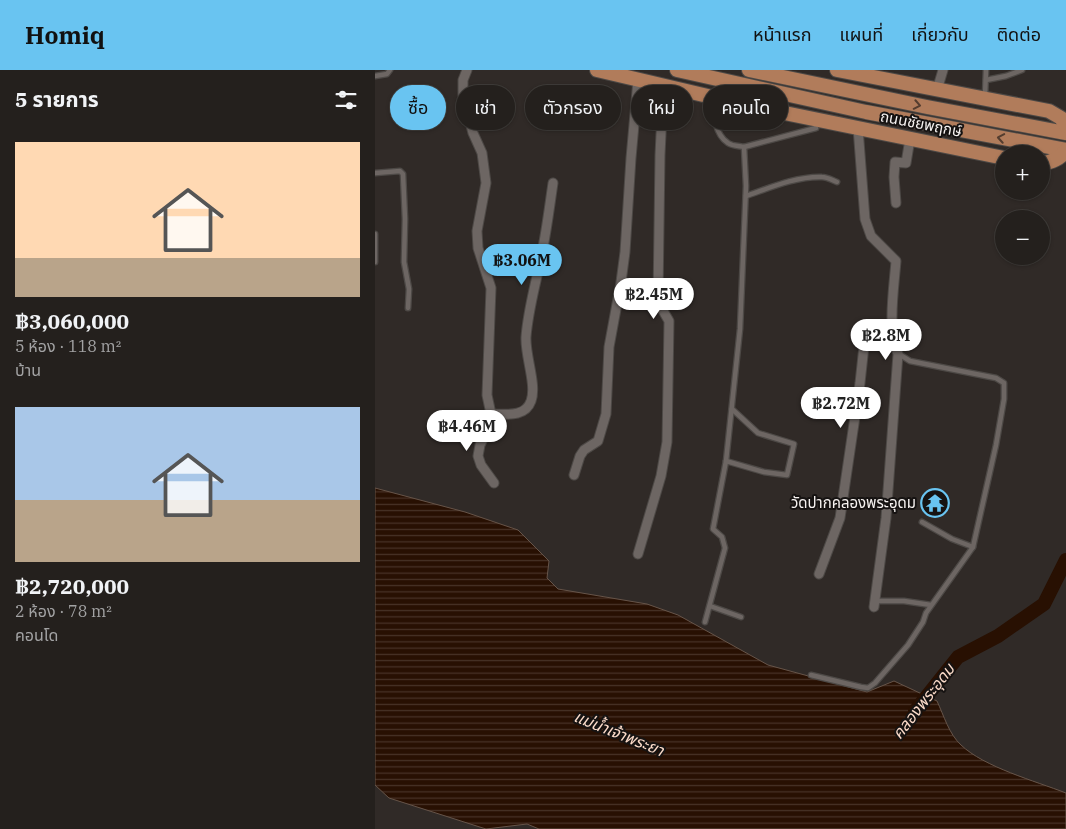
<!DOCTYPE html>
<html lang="th">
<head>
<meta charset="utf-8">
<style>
	:root { --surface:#24201d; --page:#302d2a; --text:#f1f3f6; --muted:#a3a3a4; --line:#413e3b; --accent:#69c4f1 }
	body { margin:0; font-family:"IBM Plex Serif","Noto Sans Thai",serif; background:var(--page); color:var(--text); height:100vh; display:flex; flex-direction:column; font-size:19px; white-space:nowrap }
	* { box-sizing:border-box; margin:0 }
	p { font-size:16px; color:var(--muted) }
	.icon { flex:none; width:28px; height:28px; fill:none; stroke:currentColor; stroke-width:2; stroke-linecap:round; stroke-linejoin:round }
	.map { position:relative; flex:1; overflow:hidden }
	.drawer { display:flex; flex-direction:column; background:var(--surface); width:375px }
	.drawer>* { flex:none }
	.hud { position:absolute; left:15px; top:15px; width:475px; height:45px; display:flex; gap:10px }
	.fabs { position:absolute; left:620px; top:75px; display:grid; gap:10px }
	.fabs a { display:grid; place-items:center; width:55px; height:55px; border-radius:50%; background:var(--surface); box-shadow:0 1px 4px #0004,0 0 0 1px var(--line); font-size:25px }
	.price { position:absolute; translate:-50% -42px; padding:0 11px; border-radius:18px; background:#fff; color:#222; font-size:16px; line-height:32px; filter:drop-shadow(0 1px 2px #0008) }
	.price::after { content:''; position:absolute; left:50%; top:30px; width:15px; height:11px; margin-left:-8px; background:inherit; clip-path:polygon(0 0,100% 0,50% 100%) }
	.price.current { background:var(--accent); color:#111 }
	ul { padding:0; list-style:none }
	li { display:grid; align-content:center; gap:10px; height:265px; padding:0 15px }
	li span { display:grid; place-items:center; height:155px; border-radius:0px; color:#555 }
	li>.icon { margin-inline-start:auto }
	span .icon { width:90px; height:90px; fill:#fffc; stroke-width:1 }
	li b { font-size:21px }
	h2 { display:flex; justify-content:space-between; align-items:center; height:60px; padding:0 15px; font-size:21px }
	.pill { padding:0 18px; border-radius:22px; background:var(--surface); box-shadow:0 1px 4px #0004,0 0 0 1px var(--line); font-size:18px; line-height:45px }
	.pill.current { background:var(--accent); color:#111 }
	header { display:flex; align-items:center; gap:30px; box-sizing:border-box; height:70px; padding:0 25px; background:var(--accent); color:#111 }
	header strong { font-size:24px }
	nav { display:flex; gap:28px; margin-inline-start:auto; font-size:18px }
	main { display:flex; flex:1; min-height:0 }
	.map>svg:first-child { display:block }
	.water { fill:url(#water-rules); stroke:#665449 }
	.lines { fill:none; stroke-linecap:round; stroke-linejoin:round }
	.river { stroke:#281002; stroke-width:14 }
	.service-casing { stroke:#4d4946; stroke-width:7 }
	.minor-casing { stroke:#4d4946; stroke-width:11 }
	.primary-casing { stroke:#4d4946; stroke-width:16 }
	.service { stroke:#6d6663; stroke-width:4.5 }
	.minor { stroke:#6d6663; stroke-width:9 }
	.primary { stroke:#b17c5b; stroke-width:14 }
	.oneway { stroke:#543d2f }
	.labels { text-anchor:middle; stroke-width:4; stroke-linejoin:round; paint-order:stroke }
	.street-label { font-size:15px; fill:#f6f2f0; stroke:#161312 }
	.poi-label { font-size:15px; fill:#f6f2f0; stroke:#161312; text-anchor:end }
	.water-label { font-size:16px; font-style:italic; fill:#fcdcca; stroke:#161312 }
</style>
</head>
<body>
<header>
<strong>Homiq</strong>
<nav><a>หน้าแรก</a><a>แผนที่</a><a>เกี่ยวกับ</a><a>ติดต่อ</a></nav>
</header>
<main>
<section class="drawer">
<h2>5 รายการ<svg class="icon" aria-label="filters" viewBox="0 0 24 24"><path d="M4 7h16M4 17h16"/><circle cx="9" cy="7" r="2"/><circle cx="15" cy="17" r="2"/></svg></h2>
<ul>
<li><span style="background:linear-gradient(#ffd9b3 75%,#b9a48a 0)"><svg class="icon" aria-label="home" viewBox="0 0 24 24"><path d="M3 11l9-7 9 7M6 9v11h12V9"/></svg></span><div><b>฿3,060,000</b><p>5 ห้อง · 118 m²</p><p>บ้าน</p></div></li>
<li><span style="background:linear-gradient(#a9c7e8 60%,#b9a48a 0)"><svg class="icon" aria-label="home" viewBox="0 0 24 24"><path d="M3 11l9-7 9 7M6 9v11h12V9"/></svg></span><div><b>฿2,720,000</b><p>2 ห้อง · 78 m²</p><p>คอนโด</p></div></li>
</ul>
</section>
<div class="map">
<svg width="691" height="759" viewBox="0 0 691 759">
	<defs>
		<pattern id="water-rules" width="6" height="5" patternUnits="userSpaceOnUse" patternTransform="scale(1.25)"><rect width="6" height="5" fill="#281002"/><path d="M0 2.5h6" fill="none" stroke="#483327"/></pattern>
	</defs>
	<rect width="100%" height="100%" fill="#302a27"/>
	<path class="water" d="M 0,418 L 90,442 L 143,460 L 174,491 L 172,508 L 183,519 L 272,534 L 303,545 L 393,595 L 492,622 L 519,611 L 562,631 C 569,646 574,664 586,675 C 609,697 660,711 691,723 L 691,759 L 164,759 L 152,754 L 111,759 L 14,728 L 0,715 Z"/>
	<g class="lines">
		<path class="river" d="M 540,641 L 583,587 L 623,566 L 669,534 L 691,490"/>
		<defs>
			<g id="service">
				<path d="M 0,6 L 12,4 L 15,0"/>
				<path d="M 611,10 L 631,6 L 647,0"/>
				<path d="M 610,26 L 611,0"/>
				<path d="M 369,77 L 441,58"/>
				<path d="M 0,103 L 25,101 L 28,104 L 30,149 L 29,192 L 34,219 L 33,238"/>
				<path d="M 371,126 C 394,118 422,106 447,107 C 452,107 457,110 462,112"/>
				<path d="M 0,164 L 0,192"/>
				<path d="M 351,391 L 389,402 L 412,405 L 419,374 L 383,363 L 357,339"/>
				<path d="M 547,452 L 577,469 L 598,477"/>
				<path d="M 500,531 L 529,531 L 556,535"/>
				<path d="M 335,536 L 366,547"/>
				<path d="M 330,552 L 350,478 L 347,467 L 338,459 L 351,391 L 365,259 L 371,116 L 369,77 C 364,76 357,76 353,73 C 340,65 338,43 337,28"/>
				<path d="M 436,605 L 486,617 L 493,618 L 500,613 L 533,575 L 548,552 L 551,543 L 598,477 L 621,375 L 629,329 L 629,313 L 621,308 L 535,291 L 524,284"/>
			</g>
			<g id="minor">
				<path d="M 92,0 L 88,10 L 88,25 L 98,63 L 107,83 L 111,113 L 102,161 L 103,178 L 116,218 L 112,325 L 116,344 L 111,363 L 105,375 L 103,386 L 106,395 L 119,413"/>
				<path d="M 562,20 L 568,0"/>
				<path d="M 483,58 L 490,149 L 496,166 L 521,191 C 519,217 512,261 523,284 L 511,448 L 499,537"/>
				<path d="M 521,133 L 519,107 L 520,92 L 531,93 L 535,69"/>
				<path d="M 116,344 C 130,344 150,348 156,331 C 162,315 150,286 151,267 C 153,241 160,217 165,192 C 171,166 174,140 178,113"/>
				<path d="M 199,405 L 205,386 L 209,380 L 223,371 L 231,344 L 234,277 L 246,212 L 250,182 L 256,88 L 263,10"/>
				<path d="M 263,484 L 286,406 L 292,372 L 294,251 L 287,239 L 283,228 L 285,85 L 287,43 L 286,15"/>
				<path d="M 444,504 L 465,448 L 485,313 L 489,276 L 496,261 L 510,260 L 517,263"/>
			</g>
			<g id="primary">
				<path d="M 222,0 L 371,35 L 629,88"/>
				<path d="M 302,0 L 491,42 L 691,80"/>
				<path d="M 374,0 L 552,37 L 691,63"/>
				<path d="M 462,0 L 674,41 L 686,48 L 691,56"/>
				<path d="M 666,94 C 676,92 686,89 691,80"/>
			</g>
		</defs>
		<use href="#service" class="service-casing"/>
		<use href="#minor" class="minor-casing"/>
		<use href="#primary" class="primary-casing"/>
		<use href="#service" class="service"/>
		<use href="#minor" class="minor"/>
		<use href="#primary" class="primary"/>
	</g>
	<defs><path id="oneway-chevron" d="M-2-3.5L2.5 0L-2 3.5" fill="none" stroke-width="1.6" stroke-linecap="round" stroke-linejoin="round" transform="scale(1.25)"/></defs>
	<g class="oneway">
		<use href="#oneway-chevron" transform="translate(542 35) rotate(11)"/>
		<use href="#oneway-chevron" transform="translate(626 68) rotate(-170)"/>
	</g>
	<defs>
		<symbol id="temple-ring" viewBox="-11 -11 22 22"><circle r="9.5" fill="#161312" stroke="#69c4f1" stroke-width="1.5"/><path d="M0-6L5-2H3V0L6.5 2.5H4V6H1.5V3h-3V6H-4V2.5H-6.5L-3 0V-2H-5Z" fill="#69c4f1"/></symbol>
	</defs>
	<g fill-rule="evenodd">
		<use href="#temple-ring" x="544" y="417" width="32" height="32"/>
	</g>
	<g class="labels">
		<g class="street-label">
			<text transform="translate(546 54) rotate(11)" y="5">ถนนชัยพฤกษ์</text>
		</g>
		<g class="poi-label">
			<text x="541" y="438">วัดปากคลองพระอุดม</text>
		</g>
		<g class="water-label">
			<text transform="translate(548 631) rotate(-52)" y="6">คลองพระอุดม</text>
			<text transform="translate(244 663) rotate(22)" y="6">แม่น้ำเจ้าพระยา</text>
		</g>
	</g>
</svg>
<div class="fabs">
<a>+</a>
<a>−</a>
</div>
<b class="price current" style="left:147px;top:216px">฿3.06M</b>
<b class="price" style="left:279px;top:250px">฿2.45M</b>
<b class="price" style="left:511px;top:291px">฿2.8M</b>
<b class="price" style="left:466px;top:359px">฿2.72M</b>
<b class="price" style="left:92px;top:382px">฿4.46M</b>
<div class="hud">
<a class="pill current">ซื้อ</a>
<a class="pill">เช่า</a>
<a class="pill">ตัวกรอง</a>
<a class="pill">ใหม่</a>
<a class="pill">คอนโด</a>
</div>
</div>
</main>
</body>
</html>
